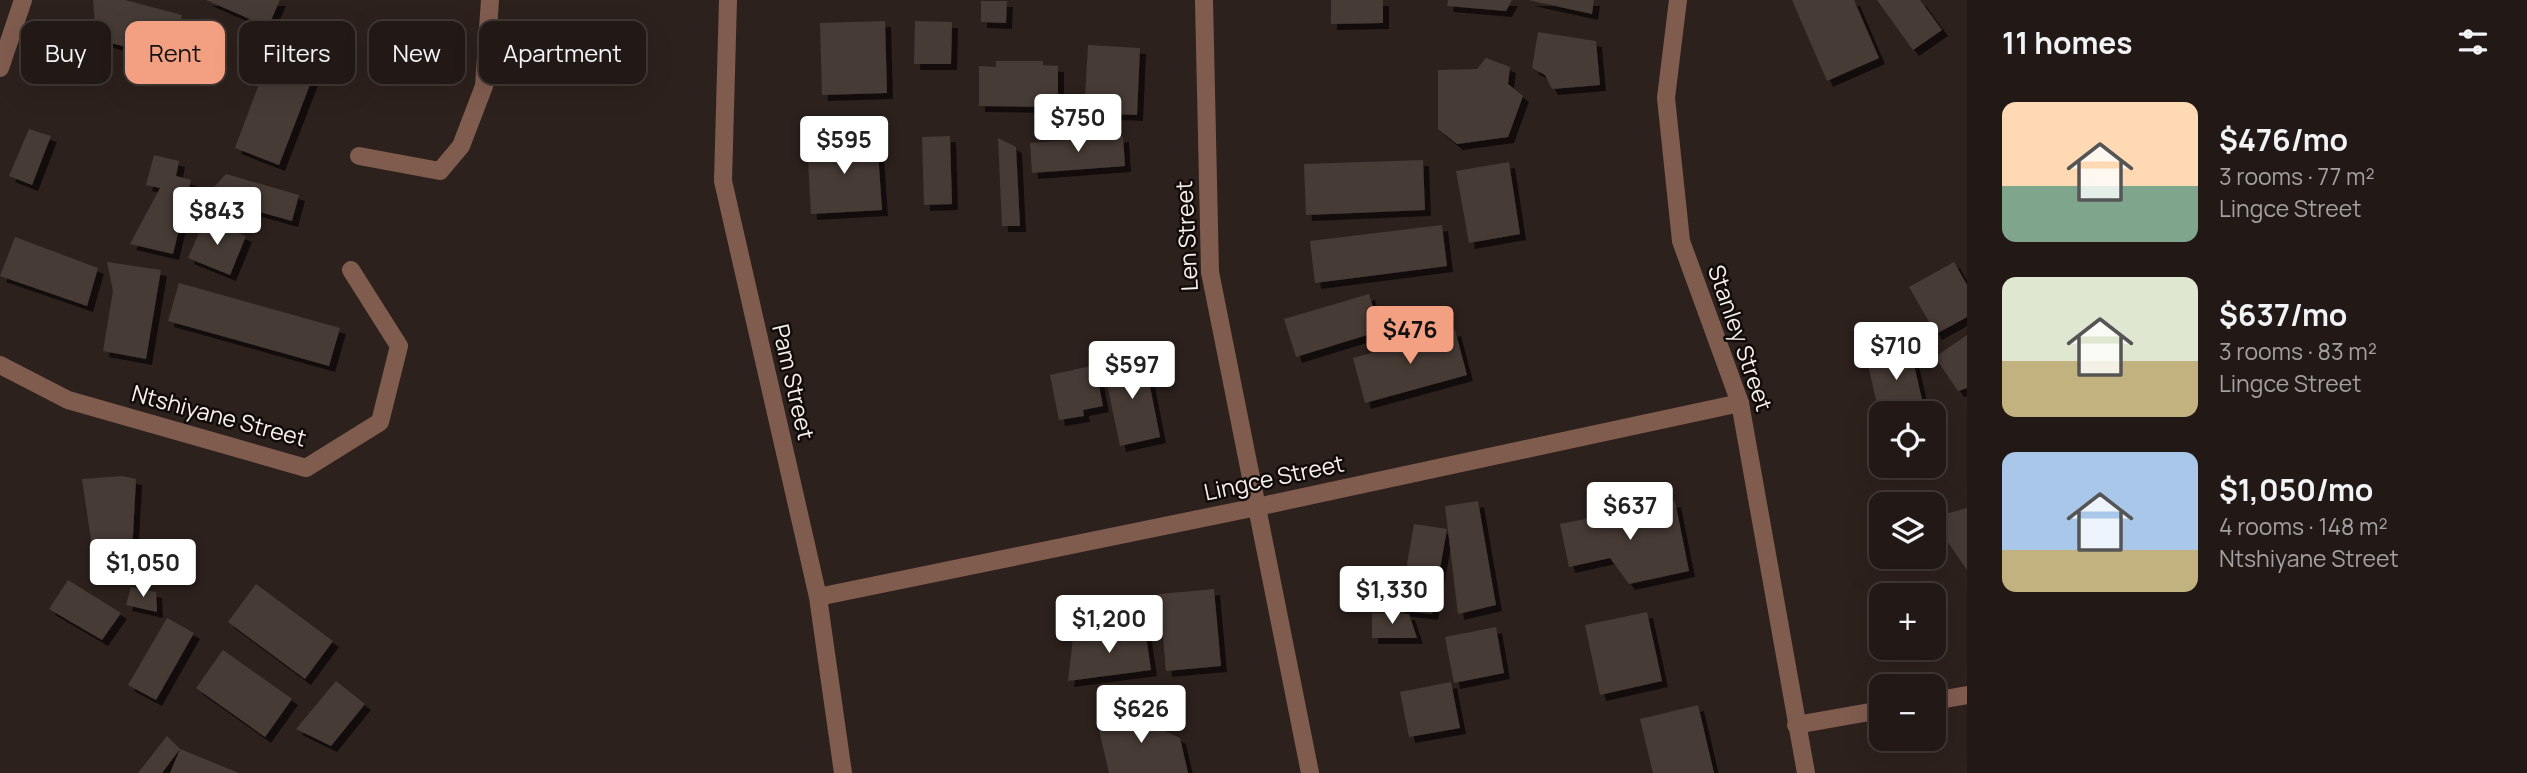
<!DOCTYPE html>
<html lang="en">
<head>
<meta charset="utf-8">
<style>
	:root { --surface:#221916; --page:#2e2623; --text:#f1f3f6; --muted:#a2a0a1; --line:#3f3835; --accent:#f2a081 }
	body { margin:0; font-family:Manrope,sans-serif; background:var(--page); color:var(--text); height:100vh; display:flex; flex-direction:column; font-size:26px; white-space:nowrap }
	* { box-sizing:border-box; margin:0 }
	p { font-size:23px; color:var(--muted) }
	.icon { flex:none; width:38px; height:38px; fill:none; stroke:currentColor; stroke-width:2; stroke-linecap:round; stroke-linejoin:round }
	.map { position:relative; flex:1; overflow:hidden }
	.details { display:flex; flex-direction:column; background:var(--surface); width:560px }
	.details>* { flex:none }
	.hud { position:absolute; left:21px; top:21px; width:665px; height:63px; display:flex; gap:14px }
	.fabs { position:absolute; left:1869px; top:401px; display:grid; gap:14px }
	.fabs a { display:grid; place-items:center; width:77px; height:77px; border-radius:14px; background:var(--surface); box-shadow:0 7px 28px #0002,0 0 0 2px var(--line); font-size:35px }
	.price { position:absolute; translate:-50% -60px; padding:0 16px; border-radius:7px; background:#fff; color:#222; font-size:23px; line-height:46px; filter:drop-shadow(0 2px 4px #0008) }
	.price::after { content:''; position:absolute; left:50%; top:42px; width:21px; height:16px; margin-left:-10px; background:inherit; clip-path:polygon(0 0,100% 0,50% 100%) }
	.price.current { background:var(--accent); color:#111 }
	ul { padding:0; list-style:none }
	li { display:flex; align-items:center; gap:21px; height:175px; padding:0 35px }
	li span { display:grid; place-items:center; flex:none; width:196px; height:140px; border-radius:14px; color:#555 }
	li>.icon { margin-inline-start:auto }
	span .icon { width:84px; height:84px; fill:#fffc; stroke-width:1 }
	li b { font-size:30px }
	h2 { display:flex; justify-content:space-between; align-items:center; height:84px; padding:0 35px; font-size:30px }
	.tag { padding:0 24px; border-radius:14px; background:var(--surface); box-shadow:0 7px 28px #0002,0 0 0 2px var(--line); font-size:24px; line-height:63px }
	.tag.current { background:var(--accent); color:#111 }
	main { display:flex; flex:1; min-height:0 }
	.map>svg:first-child { display:block }
	.building { fill:#473a36; filter:url(#shadow) }
	.lines { fill:none; stroke-linecap:round; stroke-linejoin:round }
	.minor { stroke:#805c4f; stroke-width:18 }
	.labels { text-anchor:middle; stroke-width:5; stroke-linejoin:round; paint-order:stroke }
	.street-label { font-size:23px; fill:#f8f0ed; stroke:#110c0a }
</style>
</head>
<body>
<main>
<div class="map">
<svg width="1967" height="773" viewBox="0 0 1967 773">
	<defs>
		<filter id="shadow"><feDropShadow dx="6" dy="6" stdDeviation="0" flood-color="#0009"/></filter>
	</defs>
	<rect width="100%" height="100%" fill="#2d211d"/>
	<g class="building">
		<path d="M 93,0 L 125,0 L 182,15 L 171,59 L 96,39 Z"/>
		<path d="M 206,0 L 280,0 L 268,27 Z"/>
		<path d="M 1331,0 L 1383,0 L 1383,23 L 1331,24 Z"/>
		<path d="M 1448,0 L 1512,0 L 1506,11 L 1447,6 Z"/>
		<path d="M 1528,0 L 1594,0 L 1592,14 Z"/>
		<path d="M 1792,0 L 1854,0 L 1879,58 L 1827,81 Z"/>
		<path d="M 1877,0 L 1920,0 L 1942,30 L 1913,50 Z"/>
		<path d="M 981,1 L 1007,1 L 1006,23 L 981,22 Z"/>
		<path d="M 885,21 L 887,93 L 822,95 L 820,23 Z"/>
		<path d="M 915,21 L 952,22 L 951,64 L 914,64 Z"/>
		<path d="M 1538,32 L 1596,41 L 1600,85 L 1552,89 L 1545,75 L 1532,68 Z"/>
		<path d="M 1088,45 L 1140,48 L 1137,115 L 1092,113 L 1085,97 Z"/>
		<path d="M 271,52 L 316,69 L 279,165 L 235,148 Z"/>
		<path d="M 1486,58 L 1510,67 L 1508,84 L 1523,96 L 1508,137 L 1457,144 L 1438,129 L 1438,70 L 1477,69 Z"/>
		<path d="M 996,61 L 1043,61 L 1043,65 L 1058,66 L 1058,107 L 979,106 L 979,66 L 996,67 Z"/>
		<path d="M 29,129 L 51,136 L 32,185 L 9,176 Z"/>
		<path d="M 950,136 L 952,204 L 924,205 L 922,137 Z"/>
		<path d="M 1123,136 L 1125,166 L 1032,173 L 1030,143 Z"/>
		<path d="M 877,137 L 882,210 L 811,214 L 807,141 Z"/>
		<path d="M 998,138 L 1016,147 L 1020,226 L 1002,226 Z"/>
		<path d="M 154,155 L 179,161 L 176,176 L 191,180 L 173,254 L 130,244 L 160,188 L 146,185 Z"/>
		<path d="M 1423,160 L 1425,210 L 1306,215 L 1304,164 Z"/>
		<path d="M 1509,162 L 1520,234 L 1469,243 L 1456,171 Z"/>
		<path d="M 226,174 L 299,195 L 292,221 L 205,197 Z"/>
		<path d="M 205,219 L 246,236 L 230,275 L 188,258 Z"/>
		<path d="M 1442,225 L 1447,266 L 1315,283 L 1310,241 Z"/>
		<path d="M 15,237 L 98,268 L 87,306 L 0,276 Z"/>
		<path d="M 107,262 L 161,270 L 146,359 L 103,351 L 113,291 Z"/>
		<path d="M 1954,262 L 1967,285 L 1967,317 L 1936,334 L 1909,287 Z"/>
		<path d="M 179,283 L 340,328 L 329,366 L 168,321 Z"/>
		<path d="M 1369,294 L 1380,331 L 1296,357 L 1284,319 Z"/>
		<path d="M 1455,330 L 1467,375 L 1365,403 L 1353,358 Z"/>
		<path d="M 1967,335 L 1967,388 L 1958,391 L 1935,357 Z"/>
		<path d="M 1910,347 L 1925,413 L 1879,413 L 1866,356 Z"/>
		<path d="M 1144,356 L 1160,437 L 1120,446 L 1103,365 Z"/>
		<path d="M 1095,365 L 1103,406 L 1083,410 L 1084,416 L 1059,420 L 1050,375 Z"/>
		<path d="M 122,476 L 136,479 L 132,554 L 94,560 L 82,479 Z"/>
		<path d="M 1478,501 L 1496,605 L 1458,614 L 1445,506 Z"/>
		<path d="M 1675,501 L 1689,571 L 1629,584 L 1610,558 L 1569,567 L 1560,524 Z"/>
		<path d="M 1967,508 L 1967,570 L 1934,522 L 1934,517 Z"/>
		<path d="M 1414,524 L 1447,529 L 1432,614 L 1399,610 Z"/>
		<path d="M 68,580 L 121,613 L 102,640 L 49,609 Z"/>
		<path d="M 256,584 L 333,641 L 305,679 L 228,622 Z"/>
		<path d="M 131,587 L 156,592 L 157,612 L 126,605 Z"/>
		<path d="M 1214,589 L 1221,666 L 1166,671 L 1159,594 Z"/>
		<path d="M 1647,612 L 1662,681 L 1600,695 L 1585,625 Z"/>
		<path d="M 1372,613 L 1409,614 L 1417,638 L 1372,638 Z"/>
		<path d="M 167,618 L 194,633 L 156,700 L 128,685 Z"/>
		<path d="M 1496,627 L 1504,673 L 1454,683 L 1445,637 Z"/>
		<path d="M 1145,629 L 1151,670 L 1068,681 L 1073,638 Z"/>
		<path d="M 223,650 L 292,699 L 265,737 L 196,688 Z"/>
		<path d="M 336,681 L 365,704 L 331,746 L 296,729 Z"/>
		<path d="M 1451,682 L 1460,728 L 1409,737 L 1400,692 Z"/>
		<path d="M 1698,705 L 1714,773 L 1653,773 L 1640,719 Z"/>
		<path d="M 1157,707 L 1163,730 L 1180,738 L 1188,773 L 1109,773 L 1097,721 Z"/>
		<path d="M 167,736 L 180,749 L 162,773 L 138,773 Z"/>
		<path d="M 180,749 L 239,773 L 170,773 Z"/>
	</g>
	<g class="lines">
		<g class="minor">
			<path d="M 728,0 L 723,181 L 818,597 L 843,773"/>
			<path d="M 1204,0 L 1210,272 L 1310,773"/>
			<path d="M 1678,0 L 1666,98 L 1681,241 L 1740,403 L 1806,773"/>
			<path d="M 0,68 L 23,0"/>
			<path d="M 359,156 L 440,171 L 461,146 L 484,86 L 490,0"/>
			<path d="M 0,365 L 68,400 L 306,468 L 380,422 L 399,346 L 351,270"/>
			<path d="M 818,597 L 1257,507 L 1740,403"/>
			<path d="M 1934,701 L 1967,695"/>
			<path d="M 1796,725 L 1881,710"/>
		</g>
	</g>
	<g class="labels">
		<g class="street-label">
			<text transform="translate(1187 236) rotate(-93)" y="8">Len Street</text>
			<text transform="translate(1740 338) rotate(71)" y="8">Stanley Street</text>
			<text transform="translate(793 382) rotate(77)" y="8">Pam Street</text>
			<text transform="translate(219 416) rotate(15)" y="8">Ntshiyane Street</text>
			<text transform="translate(1274 478) rotate(-12)" y="8">Lingce Street</text>
		</g>
	</g>
</svg>
<div class="fabs">
<a><svg class="icon" aria-label="locate" viewBox="0 0 24 24"><circle cx="12" cy="12" r="6"/><path d="M12 2v4M12 18v4M2 12h4M18 12h4"/></svg></a>
<a><svg class="icon" aria-label="layers" viewBox="0 0 24 24"><path d="M12 4l9 5-9 5-9-5zM3 14l9 5 9-5"/></svg></a>
<a>+</a>
<a>−</a>
</div>
<b class="price" style="left:1078px;top:154px">$750</b>
<b class="price" style="left:844px;top:176px">$595</b>
<b class="price" style="left:217px;top:247px">$843</b>
<b class="price current" style="left:1410px;top:366px">$476</b>
<b class="price" style="left:1896px;top:382px">$710</b>
<b class="price" style="left:1132px;top:401px">$597</b>
<b class="price" style="left:1630px;top:542px">$637</b>
<b class="price" style="left:143px;top:599px">$1,050</b>
<b class="price" style="left:1392px;top:626px">$1,330</b>
<b class="price" style="left:1109px;top:655px">$1,200</b>
<b class="price" style="left:1141px;top:745px">$626</b>
<div class="hud">
<a class="tag">Buy</a>
<a class="tag current">Rent</a>
<a class="tag">Filters</a>
<a class="tag">New</a>
<a class="tag">Apartment</a>
</div>
</div>
<section class="details">
<h2>11 homes<svg class="icon" aria-label="filters" viewBox="0 0 24 24"><path d="M4 7h16M4 17h16"/><circle cx="9" cy="7" r="2"/><circle cx="15" cy="17" r="2"/></svg></h2>
<ul>
<li><span style="background:linear-gradient(#ffd9b3 60%,#7fa58c 0)"><svg class="icon" aria-label="home" viewBox="0 0 24 24"><path d="M3 11l9-7 9 7M6 9v11h12V9"/></svg></span><div><b>$476/mo</b><p>3 rooms · 77 m²</p><p>Lingce Street</p></div></li>
<li><span style="background:linear-gradient(#dfe7d0 60%,#c2b280 0)"><svg class="icon" aria-label="home" viewBox="0 0 24 24"><path d="M3 11l9-7 9 7M6 9v11h12V9"/></svg></span><div><b>$637/mo</b><p>3 rooms · 83 m²</p><p>Lingce Street</p></div></li>
<li><span style="background:linear-gradient(#a9c7e8 70%,#c2b280 0)"><svg class="icon" aria-label="home" viewBox="0 0 24 24"><path d="M3 11l9-7 9 7M6 9v11h12V9"/></svg></span><div><b>$1,050/mo</b><p>4 rooms · 148 m²</p><p>Ntshiyane Street</p></div></li>
</ul>
</section>
</main>
</body>
</html>
